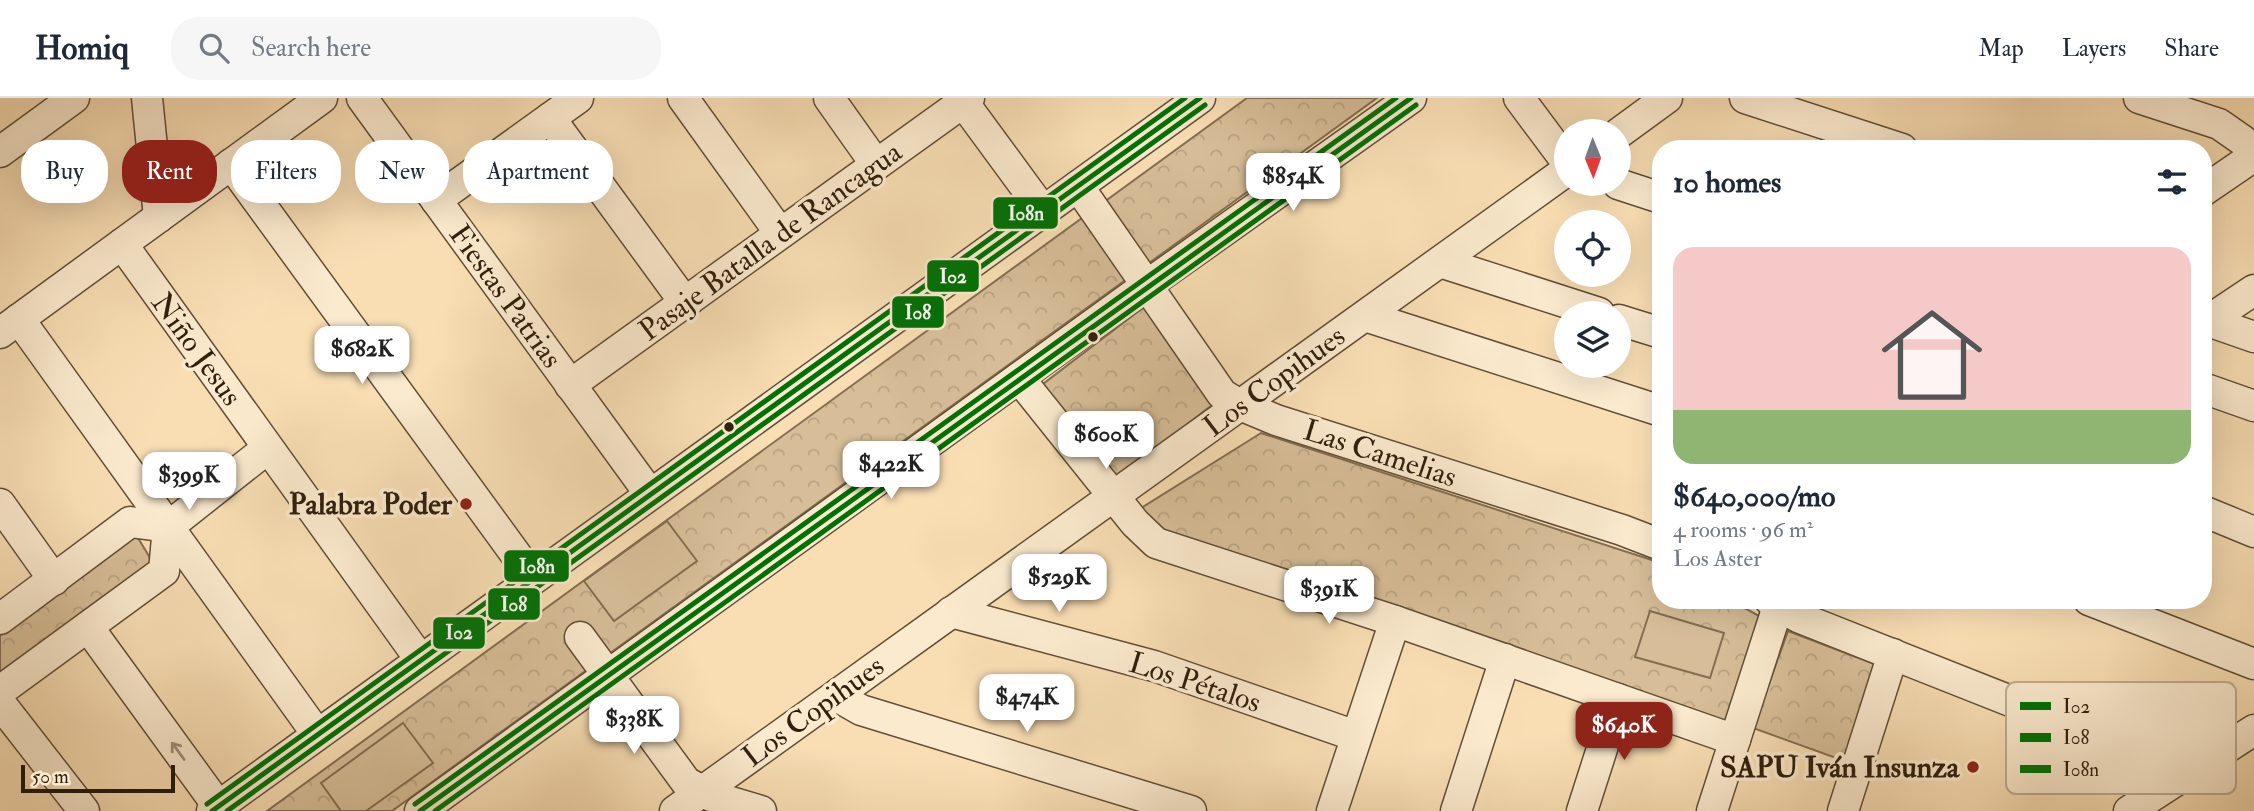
<!DOCTYPE html>
<html lang="en">
<head>
<meta charset="utf-8">
<style>
	:root { --surface:#fff; --page:#f6f6f7; --text:#1f2937; --muted:#747a83; --line:#e0e1e3; --accent:#8f2418 }
	body { margin:0; font-family:"IM FELL Double Pica",serif; background:var(--page); color:var(--text); height:100vh; display:flex; flex-direction:column; font-size:26px; white-space:nowrap }
	* { box-sizing:border-box; margin:0 }
	p { font-size:23px; color:var(--muted) }
	.icon { flex:none; width:38px; height:38px; fill:none; stroke:currentColor; stroke-width:2; stroke-linecap:round; stroke-linejoin:round }
	.map { position:relative; flex:1; overflow:hidden }
	.panel { position:absolute; left:1652px; top:42px; width:560px; height:469px; display:flex; flex-direction:column; background:var(--surface); border-radius:28px; box-shadow:0 7px 28px #0002 }
	.panel>* { flex:none }
	.top-card { position:absolute; left:21px; top:42px; width:665px; height:63px; display:flex; gap:14px }
	.needle { width:46px; rotate:179deg }
	.buttons { position:absolute; left:1554px; top:21px; display:grid; gap:14px }
	.buttons a { display:grid; place-items:center; width:77px; height:77px; border-radius:50%; background:var(--surface); box-shadow:0 7px 28px #0002; font-size:35px }
	.scale { position:absolute; left:21px; bottom:18px; width:154px; box-sizing:border-box; padding-left:7px; border:4px solid #301f0d; border-top:0; font-size:19px; line-height:24px; white-space:nowrap; color:#301f0d; -webkit-text-stroke:5px #fbeace; paint-order:stroke }
	.price { position:absolute; translate:-50% -60px; padding:0 16px; border-radius:14px; background:#fff; color:#222; font-size:23px; line-height:46px; filter:drop-shadow(0 2px 4px #0008) }
	.price::after { content:''; position:absolute; left:50%; top:42px; width:21px; height:16px; margin-left:-10px; background:inherit; clip-path:polygon(0 0,100% 0,50% 100%) }
	.price.selected { background:var(--accent); color:#fff }
	ul { padding:0; list-style:none }
	li { display:grid; align-content:center; gap:14px; height:371px; padding:0 21px }
	li+li { border-top:2px solid var(--line) }
	li span { display:grid; place-items:center; height:217px; border-radius:21px; color:#555 }
	li>.icon { margin-inline-start:auto }
	span .icon { width:126px; height:126px; fill:#fffc; stroke-width:1 }
	li b { font-size:30px }
	h2 { display:flex; justify-content:space-between; align-items:center; height:84px; padding:0 21px; font-size:30px }
	.pill { padding:0 24px; border-radius:28px; background:var(--surface); box-shadow:0 7px 28px #0002; font-size:24px; line-height:63px }
	.pill.selected { background:var(--accent); color:#fff }
	header { display:flex; align-items:center; gap:42px; box-sizing:border-box; height:98px; padding:0 35px; background:var(--surface); border-bottom:2px solid var(--line) }
	header strong { font-size:33px }
	nav { display:flex; gap:38px; margin-inline-start:auto; font-size:24px }
	.search { width:490px; height:63px; background:var(--page); display:flex; align-items:center; gap:18px; box-sizing:border-box; padding:0 24px; border-radius:28px; color:var(--muted); font-size:26px }
	.map>svg:first-child { display:block }
	.park { fill:url(#park-crowns); stroke:#846e52; stroke-width:2 }
	.garden { fill:#d7be98; stroke:#846e52; stroke-width:2 }
	.lines { fill:none; stroke-linecap:round; stroke-linejoin:round }
	.minor-casing { stroke:#624f37; stroke-width:33 }
	.minor { stroke:#fbeace; stroke-width:30 }
	.bus-1-casing { stroke:#fbeace; stroke-width:10 }
	.bus-2-casing { stroke:#fbeace; stroke-width:10 }
	.bus-3-casing { stroke:#fbeace; stroke-width:10 }
	.bus-1 { stroke:#007106; stroke-width:5 }
	.bus-2 { stroke:#007106; stroke-width:5 }
	.bus-3 { stroke:#007106; stroke-width:5 }
	.oneway { stroke:#a08f77 }
	.bus-dot { fill:#301f0d; stroke:#fbeace; stroke-width:2.5 }
	.poi-dot { fill:#8f2418; stroke:#fbeace; stroke-width:2.5 }
	.labels { text-anchor:middle; stroke-width:7; stroke-linejoin:round; paint-order:stroke }
	.street-label { font-size:30px; fill:#301f0d; stroke:#fbeace }
	.poi-label { font-size:30px; font-weight:bold; fill:#301f0d; stroke:#fbeace; text-anchor:end }
	.key { fill:#fbeace; stroke:#bead94; stroke-width:2 }
	.key-label { font-size:19px; fill:#301f0d }
	.line-badge { stroke:#fbeace; stroke-width:2.5 }
	.badge-label { font-size:19px; text-anchor:middle; font-weight:bold; fill:#fff }
</style>
</head>
<body>
<header>
<strong>Homiq</strong>
<div class="search"><svg class="icon" aria-label="search" viewBox="0 0 24 24"><circle cx="10" cy="10" r="6"/><path d="M15 15l6 6"/></svg>Search here</div>
<nav><a>Map</a><a>Layers</a><a>Share</a></nav>
</header>
<div class="map">
<svg width="2254" height="713" viewBox="0 0 2254 713">
	<defs>
		<pattern id="park-crowns" width="20" height="18" patternUnits="userSpaceOnUse" patternTransform="scale(1.75)"><rect width="20" height="18" fill="#d7be98"/><path d="M2 6a3 3 0 1 1 6 0M12 15a3 3 0 1 1 6 0" fill="none" stroke="#b9a382"/></pattern>
	</defs>
	<rect width="100%" height="100%" fill="#f9deb4"/>
	<filter id="stains"><feTurbulence type="fractalNoise" baseFrequency=".00286" numOctaves="4"/><feColorMatrix values="0 0 0 0 .2 0 0 0 0 .09 0 0 0 0 .02 0 0 0 .5 -.17"/></filter>
	<radialGradient id="worn" r=".72"><stop offset=".6" stop-color="#630" stop-opacity="0"/><stop offset="1" stop-color="#630" stop-opacity=".3"/></radialGradient>
	<g class="park">
		<path d="M 1247,0 L 1377,0 L 392,713 L 267,713 Z"/>
		<path d="M 1148,206 L 1216,304 L 1114,383 L 1043,286 Z"/>
		<path d="M 1261,335 L 1661,465 L 1661,502 L 1730,502 L 1772,525 L 1743,634 L 1160,437 L 1138,412 Z"/>
		<path d="M 135,435 L 155,468 L 0,581 L 0,535 Z"/>
		<path d="M 1788,533 L 1882,569 L 1847,664 L 1753,630 Z"/>
	</g>
	<g class="garden">
		<path d="M 667,423 L 697,463 L 614,523 L 584,483 Z"/>
		<path d="M 1650,513 L 1724,535 L 1710,580 L 1635,559 Z"/>
		<path d="M 403,625 L 433,665 L 366,713 L 341,713 L 321,685 Z"/>
	</g>
	<g class="lines">
		<defs>
			<g id="minor">
				<path d="M 147,0 L 159,119"/>
				<path d="M 362,0 L 650,396"/>
				<path d="M 683,0 L 780,135"/>
				<path d="M 829,0 L 875,65"/>
				<path d="M 1519,0 L 1566,63"/>
				<path d="M 1745,0 L 1902,51"/>
				<path d="M 2139,0 L 2219,26 L 2242,42"/>
				<path d="M 963,4 L 1043,113"/>
				<path d="M 550,20 L 686,206"/>
				<path d="M 1619,35 L 1667,0"/>
				<path d="M 0,54 L 74,0"/>
				<path d="M 231,66 L 533,480"/>
				<path d="M 1618,86 L 1661,100"/>
				<path d="M 1078,88 L 1222,296 L 1240,307 L 1276,322 L 1622,432 L 1661,447"/>
				<path d="M 2203,93 L 2254,58"/>
				<path d="M 436,102 L 578,0"/>
				<path d="M 122,146 L 420,561"/>
				<path d="M 1440,164 L 1599,215"/>
				<path d="M 1365,218 L 1661,313"/>
				<path d="M 19,221 L 317,636"/>
				<path d="M 1619,222 L 1661,235"/>
				<path d="M 2208,223 L 2254,239"/>
				<path d="M 2203,226 L 2254,192"/>
				<path d="M 0,235 L 322,0"/>
				<path d="M 1019,280 L 1135,425 L 1156,445 L 1395,523 L 1735,642"/>
				<path d="M 570,287 L 969,0"/>
				<path d="M 2203,290 L 2254,308"/>
				<path d="M 0,406 L 54,482"/>
				<path d="M 2203,413 L 2254,434"/>
				<path d="M 1770,502 L 1798,519 L 2190,674"/>
				<path d="M 2089,502 L 2254,566"/>
				<path d="M 951,514 L 1154,568 L 1356,638"/>
				<path d="M 0,521 L 130,424 L 168,429 L 268,350"/>
				<path d="M 88,529 L 218,708"/>
				<path d="M 580,539 L 686,684 L 711,698 L 761,713"/>
				<path d="M 0,593 L 164,473 L 168,429"/>
				<path d="M 839,595 L 847,604 L 861,612 L 1191,713"/>
				<path d="M 0,605 L 84,713"/>
				<path d="M 212,713 L 1200,0"/>
				<path d="M 420,713 L 1146,188 L 1411,0"/>
				<path d="M 675,713 L 1566,73"/>
				<path d="M 1332,713 L 1395,523"/>
				<path d="M 1456,713 L 1505,561"/>
				<path d="M 1582,713 L 1618,601"/>
				<path d="M 1712,713 L 1780,502"/>
				<path d="M 1843,713 L 1893,556"/>
				<path d="M 2129,713 L 2254,632"/>
			</g>
		</defs>
		<use href="#minor" class="minor-casing"/>
		<use href="#minor" class="minor"/>
		<defs>
			<g id="bus-1">
				<path d="M 212,713 L 1200,0"/>
				<path d="M 420,713 L 1411,0"/>
			</g>
			<g id="bus-2">
				<path d="M 227,713 L 1205,7"/>
				<path d="M 435,713 L 1416,7"/>
			</g>
			<g id="bus-3">
				<path d="M 207,706 L 1185,0"/>
				<path d="M 415,706 L 1396,0"/>
			</g>
		</defs>
		<use href="#bus-1" class="bus-1-casing"/>
		<use href="#bus-2" class="bus-2-casing"/>
		<use href="#bus-3" class="bus-3-casing"/>
		<use href="#bus-1" class="bus-1"/>
		<use href="#bus-2" class="bus-2"/>
		<use href="#bus-3" class="bus-3"/>
	</g>
	<defs><path id="oneway-shaft" d="M-6 0H5M1.5-3L5.5 0L1.5 3" fill="none" stroke-width="1.6" stroke-linecap="round" stroke-linejoin="round" transform="scale(1.75)"/></defs>
	<use class="oneway" href="#oneway-shaft" transform="translate(178 653) rotate(-126)"/>
	<g class="bus-dot">
		<circle cx="1093" cy="239" r="6"/>
		<circle cx="729" cy="329" r="6"/>
	</g>
	<g class="poi-dot">
		<circle cx="466" cy="406" r="7"/>
		<circle cx="1973" cy="669" r="7"/>
	</g>
	<g class="labels">
		<g class="street-label">
			<text transform="translate(770 143) rotate(-36)" y="10">Pasaje Batalla de Rancagua</text>
			<text transform="translate(506 198) rotate(54)" y="10">Fiestas Patrias</text>
			<text transform="translate(197 251) rotate(54)" y="10">Niño Jesus</text>
			<text transform="translate(1274 283) rotate(-36)" y="10">Los Copihues</text>
			<text transform="translate(1380 355) rotate(18)" y="10">Las Camelias</text>
			<text transform="translate(1195 584) rotate(18)" y="10">Los Pétalos</text>
			<text transform="translate(813 613) rotate(-36)" y="10">Los Copihues</text>
		</g>
		<g class="poi-label">
			<text x="452" y="416">Palabra Poder</text>
			<text x="1959" y="679">SAPU Iván Insunza</text>
		</g>
	</g>
	<rect x="2006" y="584" width="230" height="112" rx="10" class="key"/>
	<rect x="2020" y="604" width="31" height="8" fill="#007106"/>
	<rect x="2020" y="635" width="31" height="9" fill="#007106"/>
	<rect x="2020" y="667" width="31" height="8" fill="#007106"/>
	<g class="key-label">
		<text x="2063" y="615">I02</text>
		<text x="2063" y="646">I08</text>
		<text x="2063" y="678">I08n</text>
	</g>
	<g class="line-badge">
		<rect x="992" y="98" width="67" height="34" rx="7" fill="#007106"/>
		<rect x="926" y="161" width="54" height="34" rx="7" fill="#007106"/>
		<rect x="891" y="197" width="54" height="34" rx="7" fill="#007106"/>
		<rect x="503" y="451" width="67" height="34" rx="7" fill="#007106"/>
		<rect x="487" y="489" width="54" height="34" rx="7" fill="#007106"/>
		<rect x="432" y="518" width="54" height="34" rx="7" fill="#007106"/>
	</g>
	<g class="badge-label">
		<text x="1026" y="122">I08n</text>
		<text x="953" y="185">I02</text>
		<text x="918" y="221">I08</text>
		<text x="537" y="475">I08n</text>
		<text x="514" y="513">I08</text>
		<text x="459" y="541">I02</text>
	</g>
	<rect width="100%" height="100%" filter="url(#stains)"/>
	<rect width="100%" height="100%" fill="url(#worn)"/>
</svg>
<div class="buttons">
<a><svg class="needle" viewBox="-14 -14 28 28"><path d="M0-13l5 13h-10z" fill="#e53935"/><path d="M0 13l5-13h-10z" fill="#747a83"/></svg></a>
<a><svg class="icon" aria-label="locate" viewBox="0 0 24 24"><circle cx="12" cy="12" r="6"/><path d="M12 2v4M12 18v4M2 12h4M18 12h4"/></svg></a>
<a><svg class="icon" aria-label="layers" viewBox="0 0 24 24"><path d="M12 4l9 5-9 5-9-5zM3 14l9 5 9-5"/></svg></a>
</div>
<div class="scale">50 m</div>
<b class="price" style="left:1293px;top:115px">$854K</b>
<b class="price" style="left:362px;top:288px">$682K</b>
<b class="price" style="left:1106px;top:373px">$600K</b>
<b class="price" style="left:891px;top:403px">$422K</b>
<b class="price" style="left:189px;top:414px">$399K</b>
<b class="price" style="left:1059px;top:516px">$529K</b>
<b class="price" style="left:1329px;top:528px">$391K</b>
<b class="price" style="left:1027px;top:636px">$474K</b>
<b class="price" style="left:634px;top:658px">$338K</b>
<b class="price selected" style="left:1624px;top:664px">$640K</b>
<div class="top-card">
<a class="pill">Buy</a>
<a class="pill selected">Rent</a>
<a class="pill">Filters</a>
<a class="pill">New</a>
<a class="pill">Apartment</a>
</div>
<section class="panel">
<h2>10 homes<svg class="icon" aria-label="filters" viewBox="0 0 24 24"><path d="M4 7h16M4 17h16"/><circle cx="9" cy="7" r="2"/><circle cx="15" cy="17" r="2"/></svg></h2>
<ul>
<li><span style="background:linear-gradient(#f6c9c9 75%,#8fb573 0)"><svg class="icon" aria-label="home" viewBox="0 0 24 24"><path d="M3 11l9-7 9 7M6 9v11h12V9"/></svg></span><div><b>$640,000/mo</b><p>4 rooms · 96 m²</p><p>Los Aster</p></div></li>
</ul>
</section>
</div>
</body>
</html>
